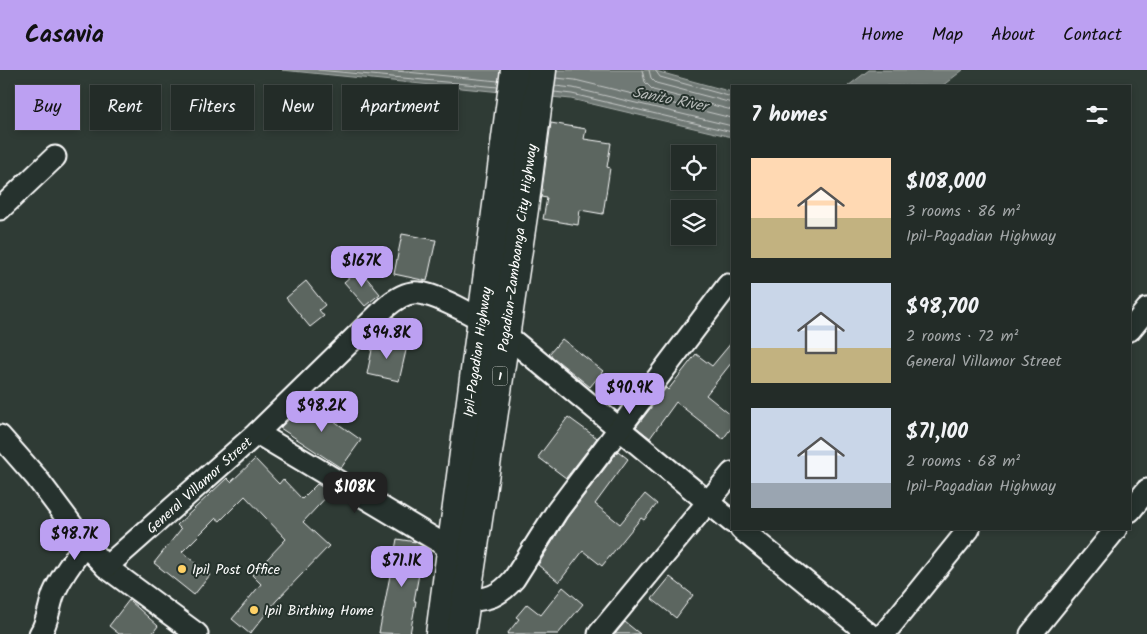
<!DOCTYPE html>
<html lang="en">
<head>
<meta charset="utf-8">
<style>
	:root { --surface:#232c28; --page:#2b3430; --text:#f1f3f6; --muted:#a3a7a8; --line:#404845; --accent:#bca0f2 }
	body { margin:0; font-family:Kalam,sans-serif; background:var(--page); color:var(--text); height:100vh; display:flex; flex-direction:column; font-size:19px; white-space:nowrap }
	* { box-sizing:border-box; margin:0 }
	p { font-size:16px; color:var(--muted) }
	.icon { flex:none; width:28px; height:28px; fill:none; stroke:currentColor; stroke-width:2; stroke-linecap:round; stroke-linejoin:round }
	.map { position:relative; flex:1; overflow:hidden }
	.side { position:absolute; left:731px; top:15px; width:400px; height:445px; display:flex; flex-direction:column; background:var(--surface); border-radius:0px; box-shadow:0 2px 8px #0003,0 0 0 1px var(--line) }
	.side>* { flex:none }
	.top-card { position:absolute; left:15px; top:15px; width:475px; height:45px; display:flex; gap:10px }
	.tools { position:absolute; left:671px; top:75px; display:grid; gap:10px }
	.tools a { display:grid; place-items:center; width:45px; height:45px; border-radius:0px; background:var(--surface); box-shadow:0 2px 8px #0003,0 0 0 1px var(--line); font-size:25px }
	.price { position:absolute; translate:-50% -42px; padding:0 11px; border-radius:10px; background:var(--accent); color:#111; font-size:16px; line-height:32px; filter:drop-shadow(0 1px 2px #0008) }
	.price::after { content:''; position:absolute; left:50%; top:30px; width:15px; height:11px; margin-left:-8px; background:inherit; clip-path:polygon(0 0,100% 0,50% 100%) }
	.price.active { background:#222; color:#fff }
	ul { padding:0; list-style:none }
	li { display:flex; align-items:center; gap:15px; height:125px; padding:0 20px }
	li span { display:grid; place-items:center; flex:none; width:140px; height:100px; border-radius:0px; color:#555 }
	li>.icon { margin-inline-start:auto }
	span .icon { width:60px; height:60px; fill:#fffc; stroke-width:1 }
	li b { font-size:21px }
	h2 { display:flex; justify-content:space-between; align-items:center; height:60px; padding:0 20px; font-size:21px }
	.pill { padding:0 18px; border-radius:0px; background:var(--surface); box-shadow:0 2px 8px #0003,0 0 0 1px var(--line); font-size:18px; line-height:45px }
	.pill.active { background:var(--accent); color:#111 }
	header { display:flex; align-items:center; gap:30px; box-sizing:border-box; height:70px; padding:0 25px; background:var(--accent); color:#111 }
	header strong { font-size:24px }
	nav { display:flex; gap:28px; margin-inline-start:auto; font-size:18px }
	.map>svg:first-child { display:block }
	.water { fill:#707975; stroke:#a9afac }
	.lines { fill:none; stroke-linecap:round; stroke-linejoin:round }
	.shore { stroke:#c6c9c8; stroke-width:1 }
	.building { fill:#5b6661; stroke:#fff }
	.minor-casing { stroke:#fff; stroke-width:25 }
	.major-casing { stroke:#fff; stroke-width:31 }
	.minor { stroke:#26332d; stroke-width:21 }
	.major { stroke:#26332d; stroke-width:28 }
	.poi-dot { fill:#ffd166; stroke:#26332d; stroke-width:2 }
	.labels { text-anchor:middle; stroke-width:4; stroke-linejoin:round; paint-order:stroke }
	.shield { fill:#26332d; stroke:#bec2c0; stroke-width:1 }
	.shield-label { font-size:12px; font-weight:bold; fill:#fff }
	.street-label { font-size:14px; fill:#fff; stroke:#26332d }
	.poi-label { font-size:14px; fill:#fff; stroke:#26332d; text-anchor:start }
	.water-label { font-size:15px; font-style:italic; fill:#b8bcba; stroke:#26332d }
</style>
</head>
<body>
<header>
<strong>Casavia</strong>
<nav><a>Home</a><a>Map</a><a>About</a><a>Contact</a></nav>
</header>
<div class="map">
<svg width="1147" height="564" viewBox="0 0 1147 564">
	<rect width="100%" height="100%" fill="#2f3b35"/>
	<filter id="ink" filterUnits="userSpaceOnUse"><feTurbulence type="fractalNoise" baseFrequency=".02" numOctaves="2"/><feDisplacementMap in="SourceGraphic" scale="10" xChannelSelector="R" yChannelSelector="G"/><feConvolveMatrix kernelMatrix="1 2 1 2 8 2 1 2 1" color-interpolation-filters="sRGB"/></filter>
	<g filter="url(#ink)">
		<g class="water">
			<path d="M 282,0 L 652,0 L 732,22 L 732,67 L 571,29 Z"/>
			<path d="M 869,0 L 963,0 L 942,16 L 848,16 Z"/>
		</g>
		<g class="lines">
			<g class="shore">
				<path d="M 318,0 L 498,17"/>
				<path d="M 386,0 L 498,11"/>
				<path d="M 642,0 L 645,12 L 653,20 L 732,40"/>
				<path d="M 649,0 L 651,8 L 656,13 L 732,33"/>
				<path d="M 655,0 L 660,7 L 732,27"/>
				<path d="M 556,8 L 575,10 L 732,48"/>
				<path d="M 555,16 L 573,18 L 732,56"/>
				<path d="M 554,22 L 572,24 L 732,62"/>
			</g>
		</g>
		<g class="building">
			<path d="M 551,53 L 586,59 L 584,69 L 611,73 L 607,97 L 610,98 L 603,144 L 580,140 L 578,155 L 543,149 L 547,128 L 541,127 Z"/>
			<path d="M 402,164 L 436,170 L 427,211 L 394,204 Z"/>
			<path d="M 359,199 L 380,224 L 365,236 L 344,212 Z"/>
			<path d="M 306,211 L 325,235 L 319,240 L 324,246 L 310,257 L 286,228 Z"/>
			<path d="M 562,269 L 603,301 L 590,317 L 549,284 Z"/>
			<path d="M 374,270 L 407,276 L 399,311 L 367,304 Z"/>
			<path d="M 732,272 L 732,292 L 706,325 L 732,346 L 732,357 L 723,369 L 676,332 L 650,368 L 636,357 L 666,318 L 668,320 L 696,284 L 712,296 Z"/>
			<path d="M 310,329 L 330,342 L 327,346 L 361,370 L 341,398 L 280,358 Z"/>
			<path d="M 568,347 L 597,368 L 566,408 L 538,387 Z"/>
			<path d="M 618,381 L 628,389 L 595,434 L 620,454 L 645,424 L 657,434 L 644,450 L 641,448 L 602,496 L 583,481 L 559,512 L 538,495 L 567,448 Z"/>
			<path d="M 255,389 L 279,414 L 283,409 L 302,429 L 317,414 L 331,422 L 303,452 L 329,476 L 276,531 L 250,564 L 232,549 L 261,514 L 252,505 L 286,469 L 245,426 L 220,451 L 216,448 L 182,482 L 210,505 L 194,525 L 154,493 L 181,459 L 177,455 L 227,408 L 231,412 Z"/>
			<path d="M 397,469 L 416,472 L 424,477 L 414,531 L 416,531 L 410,564 L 379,563 Z"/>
			<path d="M 670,507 L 693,525 L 676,548 L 652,529 Z"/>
			<path d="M 563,517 L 583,534 L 558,564 L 507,564 L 519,549 L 516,547 L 527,534 L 541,545 Z"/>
			<path d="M 129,530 L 158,556 L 152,564 L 119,564 L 109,556 Z"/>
			<path d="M 625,552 L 640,564 L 615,564 Z"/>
		</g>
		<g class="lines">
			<defs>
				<g id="minor">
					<path d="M 0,139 L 55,87"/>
					<path d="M 1130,260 L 1147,239"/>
					<path d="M 257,363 L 463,486"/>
					<path d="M 0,366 L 36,407 L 75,459 L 85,475 L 106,497 L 197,564"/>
					<path d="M 1130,441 L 1147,420"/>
					<path d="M 741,459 L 869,564"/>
					<path d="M 106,497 L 257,363 L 385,238 C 394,230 406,221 419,223 C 440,225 488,253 506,265 L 732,452"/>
					<path d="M 466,531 C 489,529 498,527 514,509 L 557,441 L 728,215"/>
					<path d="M 40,564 C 48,552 49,536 54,523 C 62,505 73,490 85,475"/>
					<path d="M 599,564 L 732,403"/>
					<path d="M 884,564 L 969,459"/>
					<path d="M 1031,564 L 1116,459"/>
				</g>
				<g id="major">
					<path d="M 440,564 L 515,0"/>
					<path d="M 461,564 L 524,139 L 542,0"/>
				</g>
			</defs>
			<use href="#minor" class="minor-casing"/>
			<use href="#major" class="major-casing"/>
			<use href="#minor" class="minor"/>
			<use href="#major" class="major"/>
		</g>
	</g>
	<g class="poi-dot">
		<circle cx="182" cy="499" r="5"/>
		<circle cx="254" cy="540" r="5"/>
	</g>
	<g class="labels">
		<rect class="shield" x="492.5" y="296.5" width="15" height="19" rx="4"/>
		<g class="shield-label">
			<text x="500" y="310">1</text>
		</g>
		<g class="street-label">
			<text transform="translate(517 178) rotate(-82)" y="5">Pagadian-Zamboanga City Highway</text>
			<text transform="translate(477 282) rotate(-82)" y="5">Ipil-Pagadian Highway</text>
			<text transform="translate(199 415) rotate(-42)" y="5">General Villamor Street</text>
		</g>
		<g class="poi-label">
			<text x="192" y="504">Ipil Post Office</text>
			<text x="264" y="545">Ipil Birthing Home</text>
		</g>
		<g class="water-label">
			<text transform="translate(670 29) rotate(11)" y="5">Sanito River</text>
		</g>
	</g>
</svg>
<div class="tools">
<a><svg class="icon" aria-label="locate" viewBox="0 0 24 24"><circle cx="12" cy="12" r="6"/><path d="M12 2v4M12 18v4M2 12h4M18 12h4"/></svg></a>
<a><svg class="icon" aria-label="layers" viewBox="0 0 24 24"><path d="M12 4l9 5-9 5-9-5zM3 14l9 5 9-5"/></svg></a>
</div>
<b class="price" style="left:362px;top:218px">$167K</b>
<b class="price" style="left:387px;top:290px">$94.8K</b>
<b class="price" style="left:630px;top:345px">$90.9K</b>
<b class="price" style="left:322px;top:363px">$98.2K</b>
<b class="price active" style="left:355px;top:444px">$108K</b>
<b class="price" style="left:75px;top:491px">$98.7K</b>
<b class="price" style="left:402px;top:518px">$71.1K</b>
<div class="top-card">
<a class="pill active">Buy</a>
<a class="pill">Rent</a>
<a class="pill">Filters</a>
<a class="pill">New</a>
<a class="pill">Apartment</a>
</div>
<section class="side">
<h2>7 homes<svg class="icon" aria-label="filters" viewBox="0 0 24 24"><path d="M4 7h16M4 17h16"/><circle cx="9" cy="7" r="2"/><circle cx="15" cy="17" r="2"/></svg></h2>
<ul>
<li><span style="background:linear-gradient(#ffd9b3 60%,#c2b280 0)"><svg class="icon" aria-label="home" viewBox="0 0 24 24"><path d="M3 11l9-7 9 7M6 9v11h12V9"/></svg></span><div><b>$108,000</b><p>3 rooms · 86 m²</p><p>Ipil-Pagadian Highway</p></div></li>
<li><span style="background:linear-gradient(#c9d6e8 65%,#c2b280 0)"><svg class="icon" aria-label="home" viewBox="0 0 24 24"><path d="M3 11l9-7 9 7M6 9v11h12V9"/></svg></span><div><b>$98,700</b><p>2 rooms · 72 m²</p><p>General Villamor Street</p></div></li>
<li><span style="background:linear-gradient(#c9d6e8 75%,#9aa5b1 0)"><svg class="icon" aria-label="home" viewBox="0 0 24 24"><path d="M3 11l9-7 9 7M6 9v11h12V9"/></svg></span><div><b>$71,100</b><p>2 rooms · 68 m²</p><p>Ipil-Pagadian Highway</p></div></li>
</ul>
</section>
</div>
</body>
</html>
